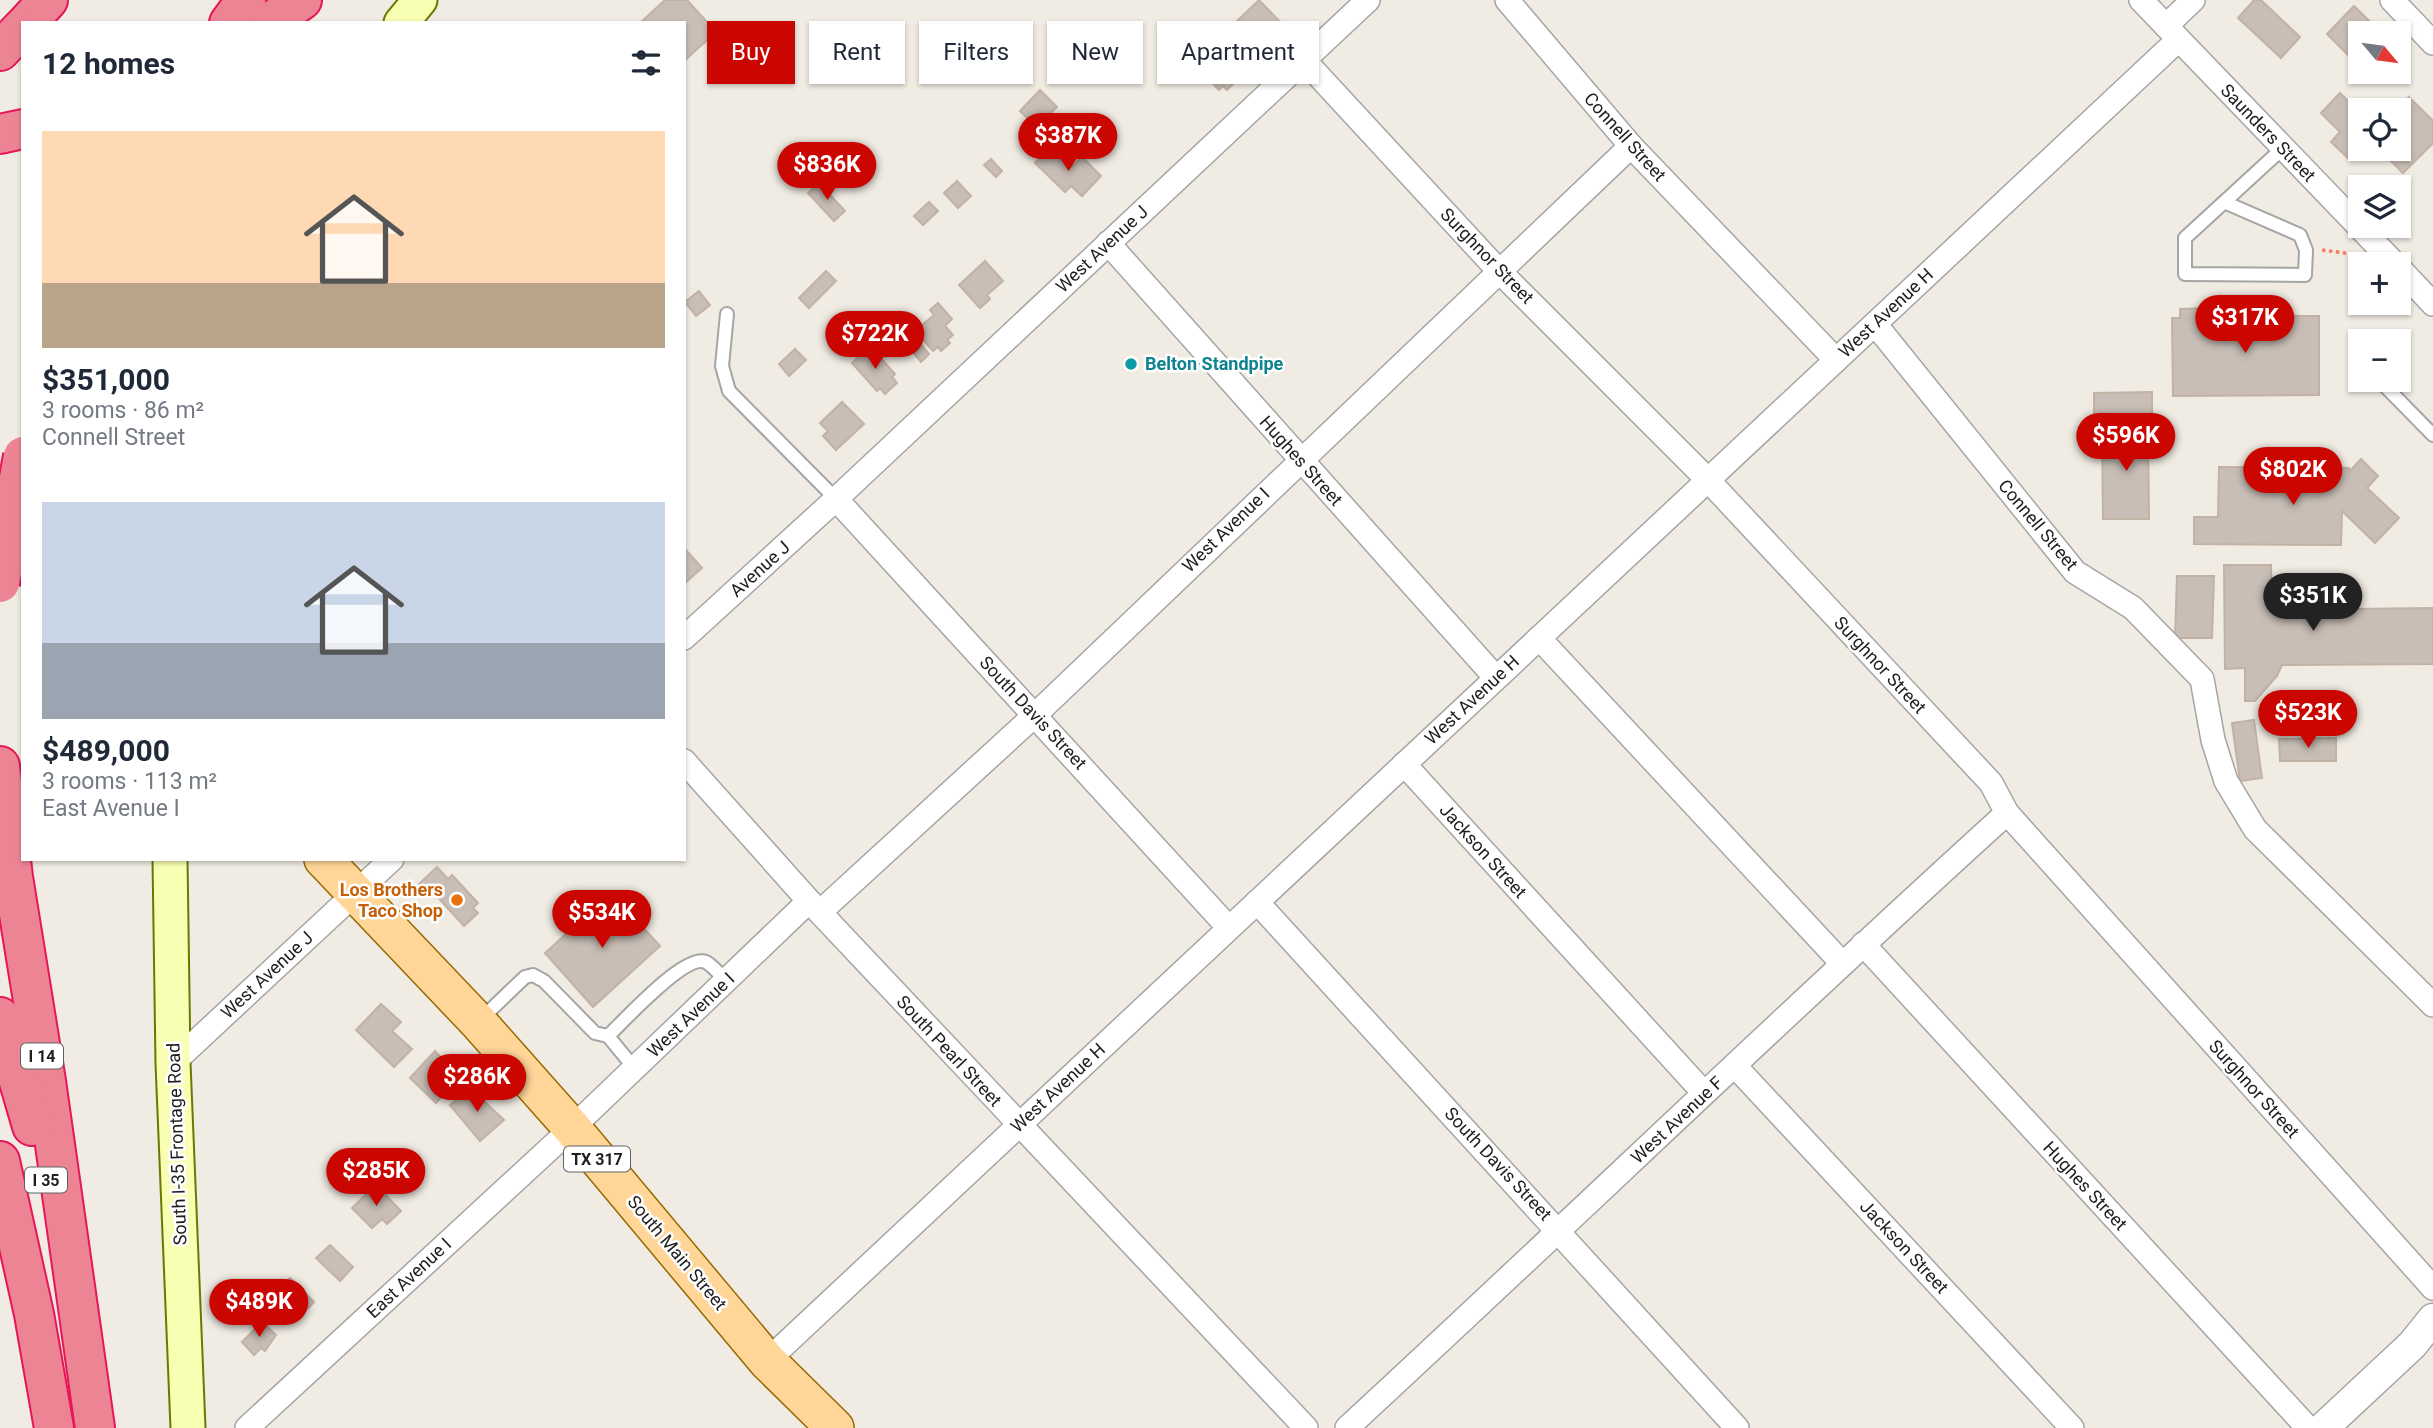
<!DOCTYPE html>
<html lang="en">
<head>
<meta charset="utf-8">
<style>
	:root { --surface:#fff; --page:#f2f2f3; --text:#1f2937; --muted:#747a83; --accent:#cb0600 }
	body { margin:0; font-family:Roboto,sans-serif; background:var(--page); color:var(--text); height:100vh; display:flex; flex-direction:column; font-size:26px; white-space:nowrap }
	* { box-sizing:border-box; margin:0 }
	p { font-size:23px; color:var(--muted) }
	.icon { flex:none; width:38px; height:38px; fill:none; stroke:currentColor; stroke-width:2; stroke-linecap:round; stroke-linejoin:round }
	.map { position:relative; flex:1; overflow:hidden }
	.side { position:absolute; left:21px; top:21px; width:665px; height:840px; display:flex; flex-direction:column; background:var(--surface); border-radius:0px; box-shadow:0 2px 5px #0004 }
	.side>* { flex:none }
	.guide { position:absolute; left:707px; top:21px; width:665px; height:63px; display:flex; gap:14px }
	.needle { width:46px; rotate:119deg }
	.tools { position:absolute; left:2348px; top:21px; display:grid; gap:14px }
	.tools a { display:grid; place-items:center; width:63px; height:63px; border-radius:0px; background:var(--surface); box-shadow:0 2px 5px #0004; font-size:35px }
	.price { position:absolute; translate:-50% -60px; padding:0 16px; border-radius:24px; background:var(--accent); color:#fff; font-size:23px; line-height:46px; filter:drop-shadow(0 2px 4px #0008) }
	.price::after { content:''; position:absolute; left:50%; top:42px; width:21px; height:16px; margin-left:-10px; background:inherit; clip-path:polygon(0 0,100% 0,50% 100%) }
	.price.current { background:#222; color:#fff }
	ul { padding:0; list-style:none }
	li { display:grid; align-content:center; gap:14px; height:371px; padding:0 21px }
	li span { display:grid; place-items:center; height:217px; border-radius:0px; color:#555 }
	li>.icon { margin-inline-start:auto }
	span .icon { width:126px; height:126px; fill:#fffc; stroke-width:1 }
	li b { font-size:30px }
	h2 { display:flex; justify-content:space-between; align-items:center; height:84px; padding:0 21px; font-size:30px }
	.chip { padding:0 24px; border-radius:0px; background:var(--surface); box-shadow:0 2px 5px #0004; font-size:24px; line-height:63px }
	.chip.current { background:var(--accent); color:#fff }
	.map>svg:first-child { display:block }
	.building { fill:#c8beb6; stroke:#c2b2a4; stroke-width:2 }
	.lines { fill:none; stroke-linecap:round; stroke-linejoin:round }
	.service-casing { stroke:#a5a5a5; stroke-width:16 }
	.minor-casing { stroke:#a5a5a5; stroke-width:26 }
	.tertiary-casing { stroke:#a5a5a5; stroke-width:33 }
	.secondary-casing { stroke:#697900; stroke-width:37 }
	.primary-casing { stroke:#976900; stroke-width:40 }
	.motorway-casing { stroke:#e71658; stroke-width:42 }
	.path { stroke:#ff7964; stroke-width:3.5; stroke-dasharray:3.5 3.5; stroke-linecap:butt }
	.service { stroke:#fff; stroke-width:12 }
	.minor { stroke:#fff; stroke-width:23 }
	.tertiary { stroke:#fff; stroke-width:30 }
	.secondary { stroke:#f8feb2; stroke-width:33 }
	.primary { stroke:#ffd698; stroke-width:37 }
	.motorway { stroke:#ed8494; stroke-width:38 }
	.motorway-bridge-casing { stroke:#e71658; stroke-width:42; stroke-linecap:butt }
	.motorway-bridge { stroke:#ed8494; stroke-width:38 }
	.culture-dot { fill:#0f9aa8; stroke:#fff; stroke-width:2.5 }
	.food-dot { fill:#e8710a; stroke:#fff; stroke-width:2.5 }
	.labels { text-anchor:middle; stroke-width:5; stroke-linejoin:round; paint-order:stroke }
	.shield { fill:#fff; stroke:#626262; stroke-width:2 }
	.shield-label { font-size:16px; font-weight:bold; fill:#1e1e1e }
	.street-label { font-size:18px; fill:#1e1e1e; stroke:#fff }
	.culture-label { font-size:18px; font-weight:bold; fill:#0d838f; stroke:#fff; text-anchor:start }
	.food-label { font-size:18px; font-weight:bold; fill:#c56008; stroke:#fff; text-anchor:end }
</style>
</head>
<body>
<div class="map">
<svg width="2433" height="1428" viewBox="0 0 2433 1428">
	<rect width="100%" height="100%" fill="#f0ece3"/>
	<g class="building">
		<path d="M 665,0 L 687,0 L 716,32 L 684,61 L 684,23 L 640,23 Z"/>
		<path d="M 1259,0 L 1286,28 L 1275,39 L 1271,35 L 1260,45 L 1237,21 Z"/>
		<path d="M 2254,0 L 2261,0 L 2300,37 L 2281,58 L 2238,18 Z"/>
		<path d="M 2354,6 L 2382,33 L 2361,33 L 2359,66 L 2327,34 Z"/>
		<path d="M 1218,48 L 1243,74 L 1227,90 L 1223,86 L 1219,90 L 1198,68 Z"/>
		<path d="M 1040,90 L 1057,107 L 1045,118 L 1052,125 L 1044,134 L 1020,111 Z"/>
		<path d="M 2340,93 L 2361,113 L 2361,145 L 2348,158 L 2331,142 L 2340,132 L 2321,113 Z"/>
		<path d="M 2409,97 L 2433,121 L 2433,143 L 2403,173 L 2386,156 L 2393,149 L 2399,149 L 2399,143 L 2406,135 L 2399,128 L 2399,110 L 2395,110 Z"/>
		<path d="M 1032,131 L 1039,138 L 1030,147 L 1023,140 Z"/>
		<path d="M 1050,148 L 1070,169 L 1082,157 L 1101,176 L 1082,196 L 1071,186 L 1065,192 L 1035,163 Z"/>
		<path d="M 991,159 L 1002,171 L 996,177 L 984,165 Z"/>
		<path d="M 957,181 L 971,196 L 958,208 L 944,193 Z"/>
		<path d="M 819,183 L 845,211 L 834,221 L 808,193 Z"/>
		<path d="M 929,202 L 938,211 L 923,225 L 914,216 Z"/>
		<path d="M 985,261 L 1003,281 L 987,295 L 990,299 L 980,308 L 959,285 Z"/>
		<path d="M 826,271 L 836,281 L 809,308 L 799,298 Z"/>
		<path d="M 699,291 L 710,305 L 696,316 L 685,302 Z"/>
		<path d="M 938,303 L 952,319 L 945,326 L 953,335 L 947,340 L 950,343 L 941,351 L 938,347 L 933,351 L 915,331 L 934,315 L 930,310 Z"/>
		<path d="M 2210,308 L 2210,316 L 2319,316 L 2319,395 L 2173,396 L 2172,318 L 2180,318 L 2180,309 Z"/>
		<path d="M 917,340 L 929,354 L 921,362 L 909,347 Z"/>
		<path d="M 870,346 L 895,374 L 892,377 L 897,383 L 885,394 L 880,388 L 877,391 L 852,363 Z"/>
		<path d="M 795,349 L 806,360 L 789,376 L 779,364 Z"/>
		<path d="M 2152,392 L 2152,416 L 2094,417 L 2094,393 Z"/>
		<path d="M 842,402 L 864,424 L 836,450 L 823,436 L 828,431 L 820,423 Z"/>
		<path d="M 2102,427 L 2148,427 L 2149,519 L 2103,519 Z"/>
		<path d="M 2361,459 L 2378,476 L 2367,488 L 2399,518 L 2375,543 L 2342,511 L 2341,545 L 2194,544 L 2194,517 L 2218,517 L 2219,467 L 2349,468 L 2349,472 Z"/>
		<path d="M 684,548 L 702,568 L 684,584 Z"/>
		<path d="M 2224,565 L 2271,565 L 2272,610 L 2433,608 L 2433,664 L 2282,665 L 2277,676 L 2255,701 L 2245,701 L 2245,668 L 2225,669 Z"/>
		<path d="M 2177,576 L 2214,576 L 2212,638 L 2175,638 Z"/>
		<path d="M 2254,720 L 2262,778 L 2240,781 L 2232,723 Z"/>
		<path d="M 2336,738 L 2336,761 L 2280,761 L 2279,739 Z"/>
		<path d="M 437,867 L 448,879 L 452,875 L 478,903 L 473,908 L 478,913 L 464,926 L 434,893 L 430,896 L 419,884 Z"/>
		<path d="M 611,893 L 660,946 L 593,1007 L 545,953 Z"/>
		<path d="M 381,1004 L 401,1022 L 392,1031 L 412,1049 L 394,1067 L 356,1030 Z"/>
		<path d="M 435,1051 L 443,1060 L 447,1056 L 458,1067 L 452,1073 L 458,1079 L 436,1103 L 410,1078 Z"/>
		<path d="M 470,1088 L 504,1120 L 480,1141 L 450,1105 Z"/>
		<path d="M 376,1185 L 401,1211 L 387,1224 L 382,1219 L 372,1228 L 352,1208 Z"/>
		<path d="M 330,1245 L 353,1267 L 340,1281 L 316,1258 Z"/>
		<path d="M 290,1278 L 314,1302 L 304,1312 L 299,1307 L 292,1315 L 273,1296 Z"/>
		<path d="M 262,1322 L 276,1335 L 265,1351 L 261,1348 L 254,1355 L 242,1342 Z"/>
	</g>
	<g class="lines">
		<defs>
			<g id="service">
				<path d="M 2224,202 L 2300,235 L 2306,250 L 2305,275 L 2185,274 L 2185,238 L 2283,148"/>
				<path d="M 727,314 L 722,366 L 729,391 L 836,499"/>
				<path d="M 2379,380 L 2433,435"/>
				<path d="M 479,1021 L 525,977 L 533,975 L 544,981 L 595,1033 L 608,1036 C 624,1021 685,953 706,962 C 713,966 720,975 726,980"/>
				<path d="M 608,1036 L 635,1069"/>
			</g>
			<g id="minor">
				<path d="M 1507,0 L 1631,146 L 1836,360"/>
				<path d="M 2141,0 L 2395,264"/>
				<path d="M 2392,0 L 2433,43"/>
				<path d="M 2166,26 L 2193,0"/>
				<path d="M 1304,60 L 1499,271 L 1708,480 L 1991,783 L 2007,813 L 2433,1288"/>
				<path d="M 1108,243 L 1496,678"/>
				<path d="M 2399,268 L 2433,304"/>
				<path d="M 1875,324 L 2075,572 L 2133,608 L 2202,679 L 2213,740 L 2226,781 L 2255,829 L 2433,1005"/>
				<path d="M 836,499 L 1229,928"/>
				<path d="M 684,638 L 836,499 L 1368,0"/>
				<path d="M 1539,638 L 1841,962"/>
				<path d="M 684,761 L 809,901 L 1306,1428"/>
				<path d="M 1404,764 L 1704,1093"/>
				<path d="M 1257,902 L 1737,1428"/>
				<path d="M 820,912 L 1035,715 L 1631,146"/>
				<path d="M 1863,944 L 2308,1428"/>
				<path d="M 173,1063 L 392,859"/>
				<path d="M 1735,1066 L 2072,1428"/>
				<path d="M 767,1361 L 2178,40"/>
				<path d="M 247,1428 L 572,1128 L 809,901"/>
				<path d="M 1347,1428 C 1568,1224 1784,1015 2007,813"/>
			</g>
			<path id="tertiary" d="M 2323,1428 L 2412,1345 L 2433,1319"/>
			<g id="secondary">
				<path d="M 401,23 L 420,0"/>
				<path d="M 170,859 L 173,1063 L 188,1428"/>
			</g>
			<path id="primary" d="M 323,859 L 478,1022 L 572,1128 L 767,1361 L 835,1428"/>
			<g id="motorway">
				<path d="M 27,23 L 48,0"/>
				<path d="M 229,23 L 246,0"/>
				<path d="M 269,23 L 302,0"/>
				<path d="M 0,51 L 23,27"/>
				<path d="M 0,134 L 23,129"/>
				<path d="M 0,766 L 13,877 L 46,1081 L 95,1428"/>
				<path d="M 0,1017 L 32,1126"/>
				<path d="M 0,1161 L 34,1314 L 54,1428"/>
			</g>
		</defs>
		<use href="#service" class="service-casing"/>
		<use href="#minor" class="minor-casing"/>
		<use href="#tertiary" class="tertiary-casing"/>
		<use href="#secondary" class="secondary-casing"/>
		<use href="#primary" class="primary-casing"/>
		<use href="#motorway" class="motorway-casing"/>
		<path class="path" d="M 2322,250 L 2352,254 L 2355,251"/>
		<use href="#service" class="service"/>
		<use href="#minor" class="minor"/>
		<use href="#tertiary" class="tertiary"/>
		<use href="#secondary" class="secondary"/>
		<use href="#primary" class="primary"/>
		<use href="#motorway" class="motorway"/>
		<defs>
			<path id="motorway-bridge" d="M 0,583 L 23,456"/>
		</defs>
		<use href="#motorway-bridge" class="motorway-bridge-casing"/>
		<use href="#motorway-bridge" class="motorway-bridge"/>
	</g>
	<circle class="culture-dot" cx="1131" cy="364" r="7"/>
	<circle class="food-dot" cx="457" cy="900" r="7"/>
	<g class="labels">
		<g class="shield">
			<rect x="21" y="1043.5" width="42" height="25" rx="5"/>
			<rect x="564" y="1146.5" width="66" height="25" rx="5"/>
			<rect x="25" y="1167.5" width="42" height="25" rx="5"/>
		</g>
		<g class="shield-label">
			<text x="42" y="1062">I 14</text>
			<text x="597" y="1165">TX 317</text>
			<text x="46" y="1186">I 35</text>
		</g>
		<g class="street-label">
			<text transform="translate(2268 133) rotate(46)" y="6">Saunders Street</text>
			<text transform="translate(1625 137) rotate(48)" y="6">Connell Street</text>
			<text transform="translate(1102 249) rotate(-43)" y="6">West Avenue J</text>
			<text transform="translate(1487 256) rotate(46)" y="6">Surghnor Street</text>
			<text transform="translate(1886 313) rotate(-43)" y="6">West Avenue H</text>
			<text transform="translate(1301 461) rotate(48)" y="6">Hughes Street</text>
			<text transform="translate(2038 525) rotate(50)" y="6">Connell Street</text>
			<text transform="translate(1226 530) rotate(-44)" y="6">West Avenue I</text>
			<text transform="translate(760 569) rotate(-42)" y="6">Avenue J</text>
			<text transform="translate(1880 665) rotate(47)" y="6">Surghnor Street</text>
			<text transform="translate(1472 700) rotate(-43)" y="6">West Avenue H</text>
			<text transform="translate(1033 713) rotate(47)" y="6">South Davis Street</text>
			<text transform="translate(1483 851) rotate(48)" y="6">Jackson Street</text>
			<text transform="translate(267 975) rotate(-43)" y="6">West Avenue J</text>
			<text transform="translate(691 1015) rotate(-44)" y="6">West Avenue I</text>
			<text transform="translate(949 1051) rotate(47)" y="6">South Pearl Street</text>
			<text transform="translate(1058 1088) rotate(-43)" y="6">West Avenue H</text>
			<text transform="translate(2254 1089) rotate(48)" y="6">Surghnor Street</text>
			<text transform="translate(1677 1120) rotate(-43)" y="6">West Avenue F</text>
			<text transform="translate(177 1144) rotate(-92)" y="6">South I-35 Frontage Road</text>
			<text transform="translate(1498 1164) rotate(47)" y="6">South Davis Street</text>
			<text transform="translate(2085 1186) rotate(47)" y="6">Hughes Street</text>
			<text transform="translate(1904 1247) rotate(47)" y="6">Jackson Street</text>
			<text transform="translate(677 1253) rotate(50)" y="6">South Main Street</text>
			<text transform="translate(409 1278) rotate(-43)" y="6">East Avenue I</text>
		</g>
		<g class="culture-label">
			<text x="1145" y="370">Belton Standpipe</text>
		</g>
		<g class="food-label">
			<text x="443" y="896">Los Brothers<tspan x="443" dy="21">Taco Shop</tspan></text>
		</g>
	</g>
</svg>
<div class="tools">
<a><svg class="needle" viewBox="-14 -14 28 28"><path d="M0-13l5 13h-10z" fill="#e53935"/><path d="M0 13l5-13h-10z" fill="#747a83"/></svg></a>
<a><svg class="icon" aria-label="locate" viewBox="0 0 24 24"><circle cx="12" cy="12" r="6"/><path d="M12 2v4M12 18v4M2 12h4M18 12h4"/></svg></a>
<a><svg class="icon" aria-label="layers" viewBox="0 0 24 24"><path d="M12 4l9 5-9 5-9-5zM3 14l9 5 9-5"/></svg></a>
<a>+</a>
<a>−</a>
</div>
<b class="price" style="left:1068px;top:173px">$387K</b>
<b class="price" style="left:827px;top:202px">$836K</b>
<b class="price" style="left:2245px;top:355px">$317K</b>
<b class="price" style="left:875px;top:371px">$722K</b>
<b class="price" style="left:2126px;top:473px">$596K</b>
<b class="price" style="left:2293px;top:507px">$802K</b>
<b class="price current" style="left:2313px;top:633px">$351K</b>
<b class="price" style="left:2308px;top:750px">$523K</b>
<b class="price" style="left:602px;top:950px">$534K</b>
<b class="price" style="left:477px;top:1114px">$286K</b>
<b class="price" style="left:376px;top:1208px">$285K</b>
<b class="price" style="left:259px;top:1339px">$489K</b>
<div class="guide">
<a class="chip current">Buy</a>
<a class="chip">Rent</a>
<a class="chip">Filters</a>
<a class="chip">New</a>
<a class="chip">Apartment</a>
</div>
<section class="side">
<h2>12 homes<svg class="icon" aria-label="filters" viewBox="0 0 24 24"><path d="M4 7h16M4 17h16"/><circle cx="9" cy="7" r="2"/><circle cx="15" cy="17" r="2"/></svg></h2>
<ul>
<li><span style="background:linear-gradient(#ffd9b3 70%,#b9a48a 0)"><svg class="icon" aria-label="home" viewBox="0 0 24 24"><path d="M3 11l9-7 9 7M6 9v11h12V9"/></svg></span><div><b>$351,000</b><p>3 rooms · 86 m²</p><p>Connell Street</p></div></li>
<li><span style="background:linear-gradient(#c9d6e8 65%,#9aa5b1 0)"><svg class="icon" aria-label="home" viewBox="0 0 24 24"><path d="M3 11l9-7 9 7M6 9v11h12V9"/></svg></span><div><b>$489,000</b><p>3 rooms · 113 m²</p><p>East Avenue I</p></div></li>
</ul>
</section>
</div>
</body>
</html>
